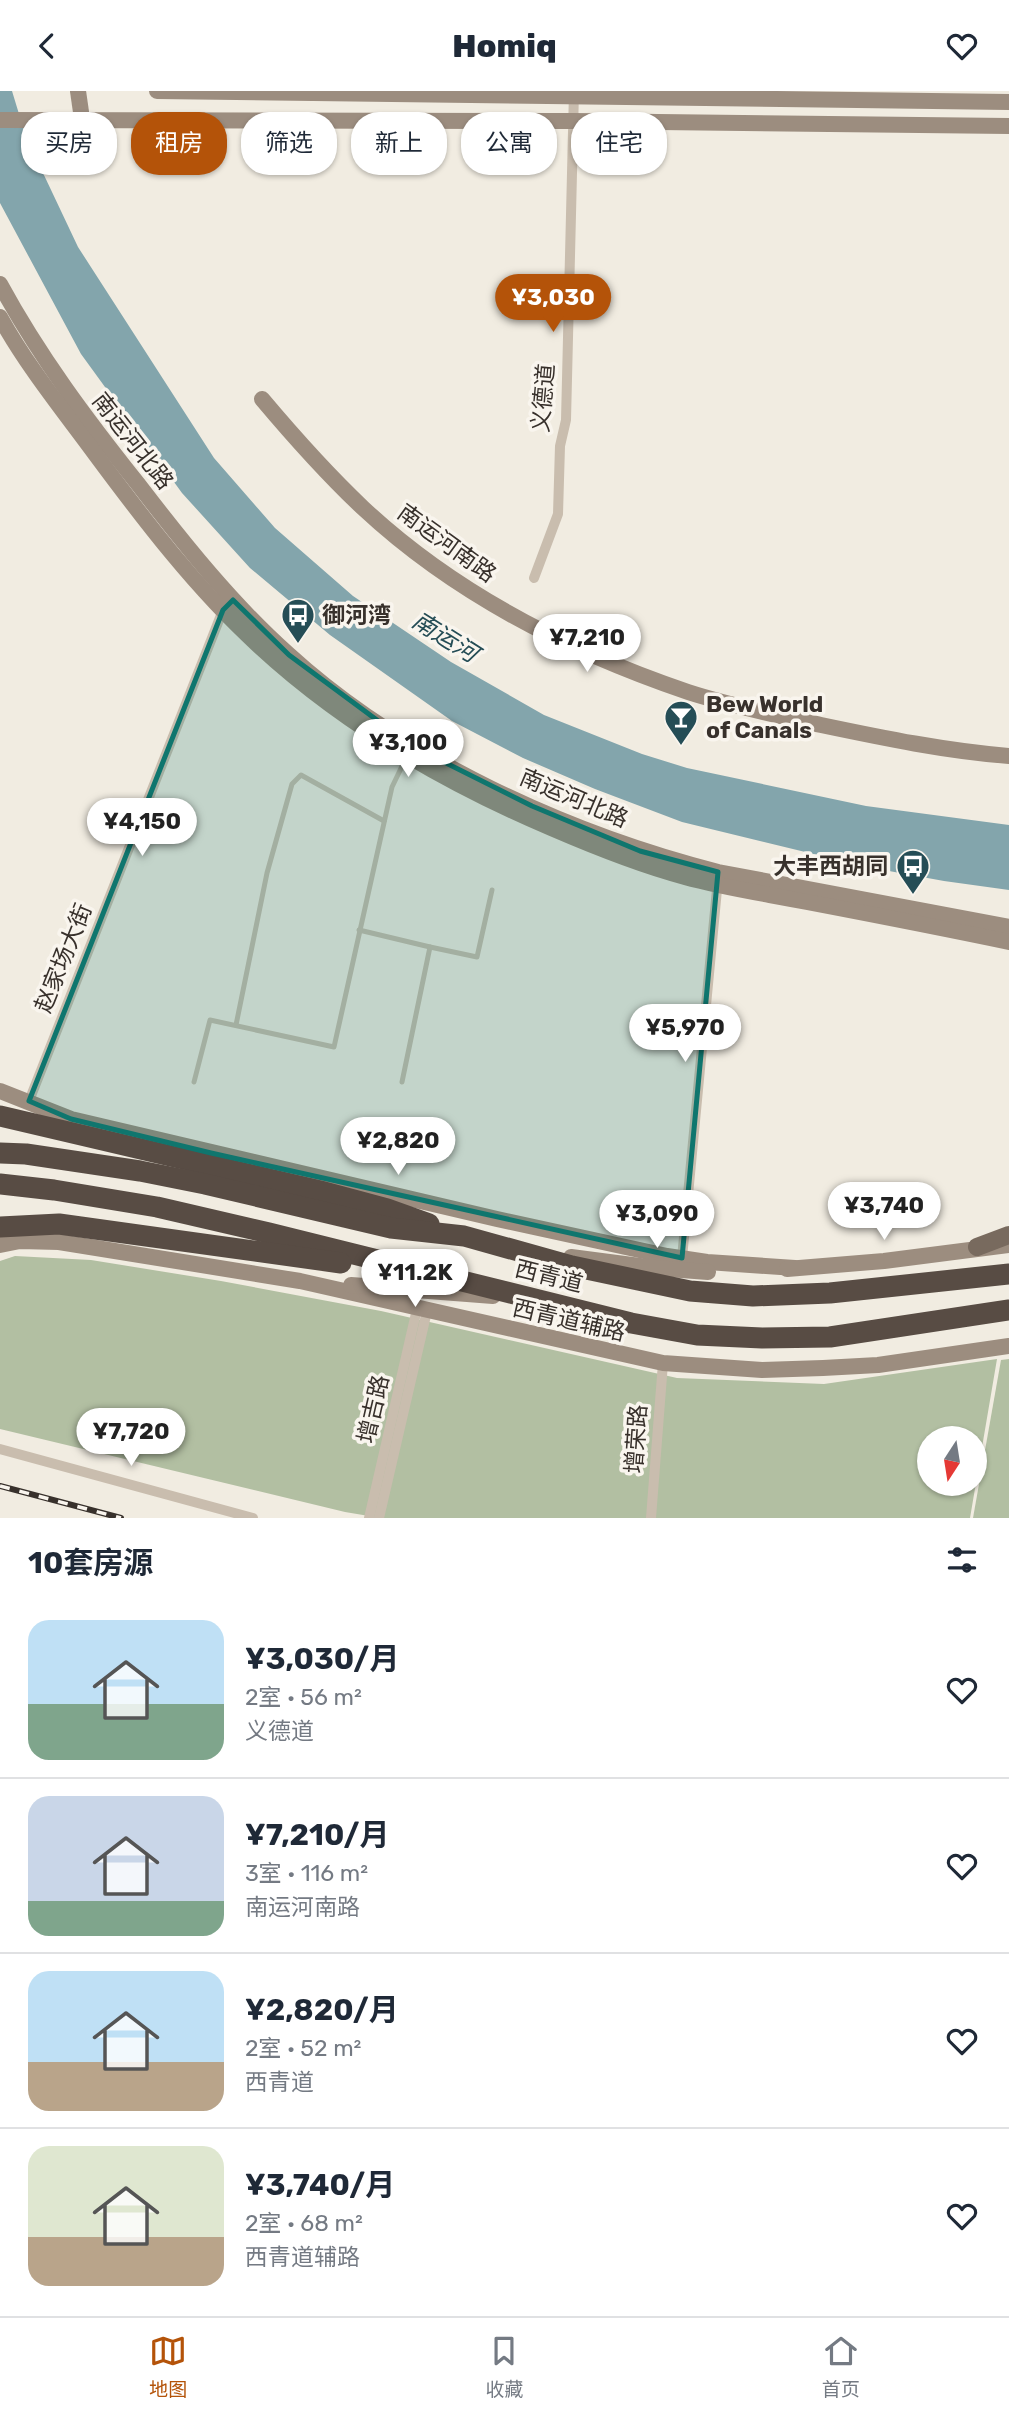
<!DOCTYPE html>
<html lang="zh">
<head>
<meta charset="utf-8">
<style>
	:root { --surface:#fff; --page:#f2f2f3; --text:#1f2937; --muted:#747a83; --line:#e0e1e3; --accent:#b45309 }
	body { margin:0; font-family:Rubik,"Noto Sans SC",sans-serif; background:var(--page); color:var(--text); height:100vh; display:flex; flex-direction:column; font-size:26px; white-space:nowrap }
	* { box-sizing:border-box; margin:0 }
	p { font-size:23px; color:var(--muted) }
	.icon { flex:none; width:38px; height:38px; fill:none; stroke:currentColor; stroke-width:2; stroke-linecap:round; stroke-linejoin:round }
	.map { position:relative; height:1427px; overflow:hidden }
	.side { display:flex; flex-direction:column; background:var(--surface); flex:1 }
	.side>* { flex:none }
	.top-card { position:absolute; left:21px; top:21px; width:968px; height:63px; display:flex; gap:14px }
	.needle { width:46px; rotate:192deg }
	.controls { position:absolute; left:917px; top:1335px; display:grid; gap:14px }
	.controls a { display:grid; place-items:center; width:70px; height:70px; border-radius:50%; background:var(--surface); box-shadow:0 2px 5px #0004; font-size:35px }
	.price { position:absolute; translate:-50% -60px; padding:0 16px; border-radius:24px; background:#fff; color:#222; font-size:23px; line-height:46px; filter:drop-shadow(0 2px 4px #0008) }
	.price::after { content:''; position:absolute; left:50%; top:42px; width:21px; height:16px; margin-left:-10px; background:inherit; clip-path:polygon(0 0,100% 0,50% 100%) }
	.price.current { background:var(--accent); color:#fff }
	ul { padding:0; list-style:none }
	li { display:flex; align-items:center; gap:21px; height:175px; padding:0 28px }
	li+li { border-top:2px solid var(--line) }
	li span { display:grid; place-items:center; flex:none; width:196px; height:140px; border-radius:21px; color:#555 }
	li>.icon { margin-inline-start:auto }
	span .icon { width:84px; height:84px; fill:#fffc; stroke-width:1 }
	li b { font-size:30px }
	h2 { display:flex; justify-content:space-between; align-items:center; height:84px; padding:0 28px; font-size:30px }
	.tag { padding:0 24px; border-radius:28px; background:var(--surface); box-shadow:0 2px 5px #0004; font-size:24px; line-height:63px }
	.tag.current { background:var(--accent); color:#fff }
	header { display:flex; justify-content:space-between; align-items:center; height:91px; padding:0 28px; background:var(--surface); font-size:32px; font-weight:800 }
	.tab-bar { display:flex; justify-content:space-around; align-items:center; height:98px; border-top:2px solid var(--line); background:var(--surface); font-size:19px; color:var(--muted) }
	.tab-bar a { display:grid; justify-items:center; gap:4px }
	.tab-bar .current { color:var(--accent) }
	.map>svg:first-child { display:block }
	.green { fill:#b2bfa2; fill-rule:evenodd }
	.water { fill:#83a5ac }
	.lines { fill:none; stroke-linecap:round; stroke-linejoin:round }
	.lane { stroke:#c9bdae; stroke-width:5 }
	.street { stroke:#c9bdae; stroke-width:10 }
	.secondary { stroke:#9c8d7f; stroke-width:16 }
	.primary { stroke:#786a5e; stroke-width:18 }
	.highway { stroke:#584c44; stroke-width:21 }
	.rail-casing { stroke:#38312c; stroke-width:6 }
	.rail { stroke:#f9f5ee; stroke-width:3.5; stroke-dasharray:10; stroke-linecap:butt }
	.marked { fill:#0f766e; fill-opacity:0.2; stroke:#0f766e; stroke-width:5; stroke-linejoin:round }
	.labels { text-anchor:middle; stroke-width:7; stroke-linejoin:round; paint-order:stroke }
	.street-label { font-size:23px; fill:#38312c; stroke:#f9f5ee }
	.poi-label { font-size:23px; font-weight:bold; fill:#38312c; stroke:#f9f5ee; text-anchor:start }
	.water-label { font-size:24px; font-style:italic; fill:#254d56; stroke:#f9f5ee }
</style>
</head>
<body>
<header><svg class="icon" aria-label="back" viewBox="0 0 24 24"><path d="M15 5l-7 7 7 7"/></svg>Homiq<svg class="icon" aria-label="heart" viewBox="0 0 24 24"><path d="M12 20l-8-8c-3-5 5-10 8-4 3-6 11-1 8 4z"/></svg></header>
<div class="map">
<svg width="1009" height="1427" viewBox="0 0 1009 1427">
	<rect width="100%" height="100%" fill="#f1ece1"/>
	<g class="green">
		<path d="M 15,1165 L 91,1169 L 221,1190 L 381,1220 L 677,1287 L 824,1293 L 997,1268 L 970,1427 L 381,1427 L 345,1421 L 0,1338 L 0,1170 ZM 929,1348 L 975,1348 L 975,1393 L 929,1393 Z"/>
		<path d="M 1009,1268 L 1009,1427 L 973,1427 L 1001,1269 Z"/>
	</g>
	<path class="water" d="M 0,0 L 12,0 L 26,46 L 78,156 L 214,367 L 275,437 L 353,505 L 451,571 L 544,624 L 642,663 L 687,677 L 866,715 L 1009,734 L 1009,799 L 944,790 L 867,776 L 682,731 L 595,698 L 523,667 L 452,630 L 330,544 L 250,477 L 182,402 L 81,263 L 0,112 Z"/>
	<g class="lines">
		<g class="lane">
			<path d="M 359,839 L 430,856 L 402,991"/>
			<path d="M 430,856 L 477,866 L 492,799"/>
			<path d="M 236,934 L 267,782 L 292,693 L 301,684 L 384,730"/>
			<path d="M 194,991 L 210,929 L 334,956 L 392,696 L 406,667"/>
		</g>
		<g class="street">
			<path d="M 534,487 L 558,423 L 560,355 L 566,329 L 574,0"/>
			<path d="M 29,1010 L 223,519 L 226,516"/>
			<path d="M 682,1167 L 718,788"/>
			<path d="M 0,1358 L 253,1427"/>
			<path d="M 369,1427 L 417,1218"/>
			<path d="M 379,1427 L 427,1220"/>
			<path d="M 651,1427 L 663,1272"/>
		</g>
		<g class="secondary">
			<path d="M 78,0 L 82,28"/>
			<path d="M 157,0 L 1009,11"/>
			<path d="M 0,29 L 574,30 L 1009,35"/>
			<path d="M 0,193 C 39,265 87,329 138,393 C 184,453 232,513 288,563 C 403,668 569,743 718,781 L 1009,836"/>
			<path d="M 0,226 C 27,275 63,319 96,364 C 145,430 196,497 257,553 C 343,633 443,691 551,737 C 595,756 639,774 685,786 C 725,797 767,803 807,811 C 875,824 942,837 1009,851"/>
			<path d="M 262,308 C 294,346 327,383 363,417 C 454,502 570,561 688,601 C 731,615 776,624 821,634 C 883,647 946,660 1009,665"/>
			<path d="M 0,1000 L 71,1028 L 497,1128 L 667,1165 L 707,1171 L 795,1177"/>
			<path d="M 0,1154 L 20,1150 L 59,1151 L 300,1190 L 663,1272 L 762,1279 L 823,1277 L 878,1274 L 1009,1255"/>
			<path d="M 571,1166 L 655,1177 L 708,1181"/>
			<path d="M 787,1178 L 884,1170 L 1009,1154"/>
			<path d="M 351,1194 L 493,1205"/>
		</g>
		<path class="primary" d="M 977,1156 L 1009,1144"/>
		<g class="highway">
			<path d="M 0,1025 L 320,1100 L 387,1118 L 429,1133"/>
			<path d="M 0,1062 L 26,1063 L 140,1080 L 205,1093 L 391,1137 L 464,1145 L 572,1175 L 690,1200 L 753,1205 L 830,1202 L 1009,1183"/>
			<path d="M 0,1093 L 54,1099 L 157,1116 L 269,1142 L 631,1232 L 697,1244 L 762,1247 L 830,1246 L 1009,1219"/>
			<path d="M 0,1136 L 59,1133 L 341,1172"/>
		</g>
		<defs>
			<path id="rail" d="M 0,1395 L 121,1427"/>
		</defs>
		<use href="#rail" class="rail-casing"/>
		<use href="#rail" class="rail"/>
	</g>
	<path class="marked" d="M 233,509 L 289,564 L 412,655 L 532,715 L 640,760 L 718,781 L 682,1167 L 211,1062 L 71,1028 L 29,1010 L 223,519 Z"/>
	<defs>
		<symbol id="bus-pin" viewBox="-11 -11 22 30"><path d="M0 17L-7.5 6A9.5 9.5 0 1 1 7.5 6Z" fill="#254d56" stroke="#f9f5ee"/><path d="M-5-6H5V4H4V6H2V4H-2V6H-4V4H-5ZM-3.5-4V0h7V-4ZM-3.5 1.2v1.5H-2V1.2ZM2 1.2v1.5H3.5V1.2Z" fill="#fff"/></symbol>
		<symbol id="bar-pin" viewBox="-11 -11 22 30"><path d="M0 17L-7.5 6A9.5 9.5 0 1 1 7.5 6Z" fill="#254d56" stroke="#f9f5ee"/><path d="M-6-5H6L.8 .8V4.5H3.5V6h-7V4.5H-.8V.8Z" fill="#fff"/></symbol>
	</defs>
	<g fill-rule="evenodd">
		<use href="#bus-pin" x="279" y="505" width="38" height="52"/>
		<use href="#bar-pin" x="662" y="607" width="38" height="52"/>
		<use href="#bus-pin" x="894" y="756" width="38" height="52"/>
	</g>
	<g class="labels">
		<g class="street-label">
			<text transform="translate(543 307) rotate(-85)" y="8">义德道</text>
			<text transform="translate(133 350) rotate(52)" y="8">南运河北路</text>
			<text transform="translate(447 452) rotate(36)" y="8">南运河南路</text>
			<text transform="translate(574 707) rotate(23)" y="8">南运河北路</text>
			<text transform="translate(63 867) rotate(-68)" y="8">赵家场大街</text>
			<text transform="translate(549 1185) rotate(14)" y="8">西青道</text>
			<text transform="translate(569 1229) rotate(13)" y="8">西青道辅路</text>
			<text transform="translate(373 1318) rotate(-77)" y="8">增吉路</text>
			<text transform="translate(636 1348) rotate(-86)" y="8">增荣路</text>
		</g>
		<g class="poi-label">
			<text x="322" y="532">御河湾</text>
			<text x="706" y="621">Bew World<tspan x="706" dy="26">of Canals</tspan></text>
			<text x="888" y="783" text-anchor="end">大丰西胡同</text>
		</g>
		<g class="water-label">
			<text transform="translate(445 546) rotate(32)" y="8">南运河</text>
		</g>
	</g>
</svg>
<div class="controls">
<a><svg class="needle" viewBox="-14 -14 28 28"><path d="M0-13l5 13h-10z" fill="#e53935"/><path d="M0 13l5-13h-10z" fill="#747a83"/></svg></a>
</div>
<b class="price current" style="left:553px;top:243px">¥3,030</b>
<b class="price" style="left:587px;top:583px">¥7,210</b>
<b class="price" style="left:408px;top:688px">¥3,100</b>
<b class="price" style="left:142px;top:767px">¥4,150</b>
<b class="price" style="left:685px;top:973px">¥5,970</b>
<b class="price" style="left:398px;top:1086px">¥2,820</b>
<b class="price" style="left:884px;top:1151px">¥3,740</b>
<b class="price" style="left:657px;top:1159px">¥3,090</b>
<b class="price" style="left:415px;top:1218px">¥11.2K</b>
<b class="price" style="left:131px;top:1377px">¥7,720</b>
<div class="top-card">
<a class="tag">买房</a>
<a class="tag current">租房</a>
<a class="tag">筛选</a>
<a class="tag">新上</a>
<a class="tag">公寓</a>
<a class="tag">住宅</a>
</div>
</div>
<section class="side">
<h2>10套房源<svg class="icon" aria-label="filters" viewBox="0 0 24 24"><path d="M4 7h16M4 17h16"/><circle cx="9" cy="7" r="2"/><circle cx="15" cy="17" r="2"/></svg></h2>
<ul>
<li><span style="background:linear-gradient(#bfe0f5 60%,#7fa58c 0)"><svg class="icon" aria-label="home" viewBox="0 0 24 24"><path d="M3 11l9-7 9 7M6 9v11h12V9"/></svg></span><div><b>¥3,030/月</b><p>2室 · 56 m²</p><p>义德道</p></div><svg class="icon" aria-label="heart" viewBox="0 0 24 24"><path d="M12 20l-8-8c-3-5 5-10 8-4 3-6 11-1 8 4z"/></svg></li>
<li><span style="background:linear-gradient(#c9d6e8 75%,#7fa58c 0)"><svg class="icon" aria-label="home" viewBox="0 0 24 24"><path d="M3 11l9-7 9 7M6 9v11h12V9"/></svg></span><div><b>¥7,210/月</b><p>3室 · 116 m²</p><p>南运河南路</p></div><svg class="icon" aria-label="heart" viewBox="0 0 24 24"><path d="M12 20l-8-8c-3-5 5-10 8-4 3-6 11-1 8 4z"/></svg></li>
<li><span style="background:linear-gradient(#bfe0f5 65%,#b9a48a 0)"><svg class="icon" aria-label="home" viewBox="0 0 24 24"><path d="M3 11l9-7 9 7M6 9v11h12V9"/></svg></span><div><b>¥2,820/月</b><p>2室 · 52 m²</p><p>西青道</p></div><svg class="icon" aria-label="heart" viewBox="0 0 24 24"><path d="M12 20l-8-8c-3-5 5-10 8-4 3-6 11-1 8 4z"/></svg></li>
<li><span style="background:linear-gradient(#dfe7d0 65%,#b9a48a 0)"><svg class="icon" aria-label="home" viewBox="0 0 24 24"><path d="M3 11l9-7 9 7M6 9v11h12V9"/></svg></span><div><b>¥3,740/月</b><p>2室 · 68 m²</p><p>西青道辅路</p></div><svg class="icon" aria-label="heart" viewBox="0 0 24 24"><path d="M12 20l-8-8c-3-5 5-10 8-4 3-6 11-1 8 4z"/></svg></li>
</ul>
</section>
<nav class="tab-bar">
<a class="current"><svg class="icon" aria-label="map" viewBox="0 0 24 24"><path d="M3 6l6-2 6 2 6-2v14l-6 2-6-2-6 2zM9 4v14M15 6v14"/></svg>地图</a>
<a><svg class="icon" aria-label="saved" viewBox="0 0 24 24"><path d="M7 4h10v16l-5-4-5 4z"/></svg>收藏</a>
<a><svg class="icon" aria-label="home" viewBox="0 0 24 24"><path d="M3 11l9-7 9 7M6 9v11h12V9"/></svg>首页</a>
</nav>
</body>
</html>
